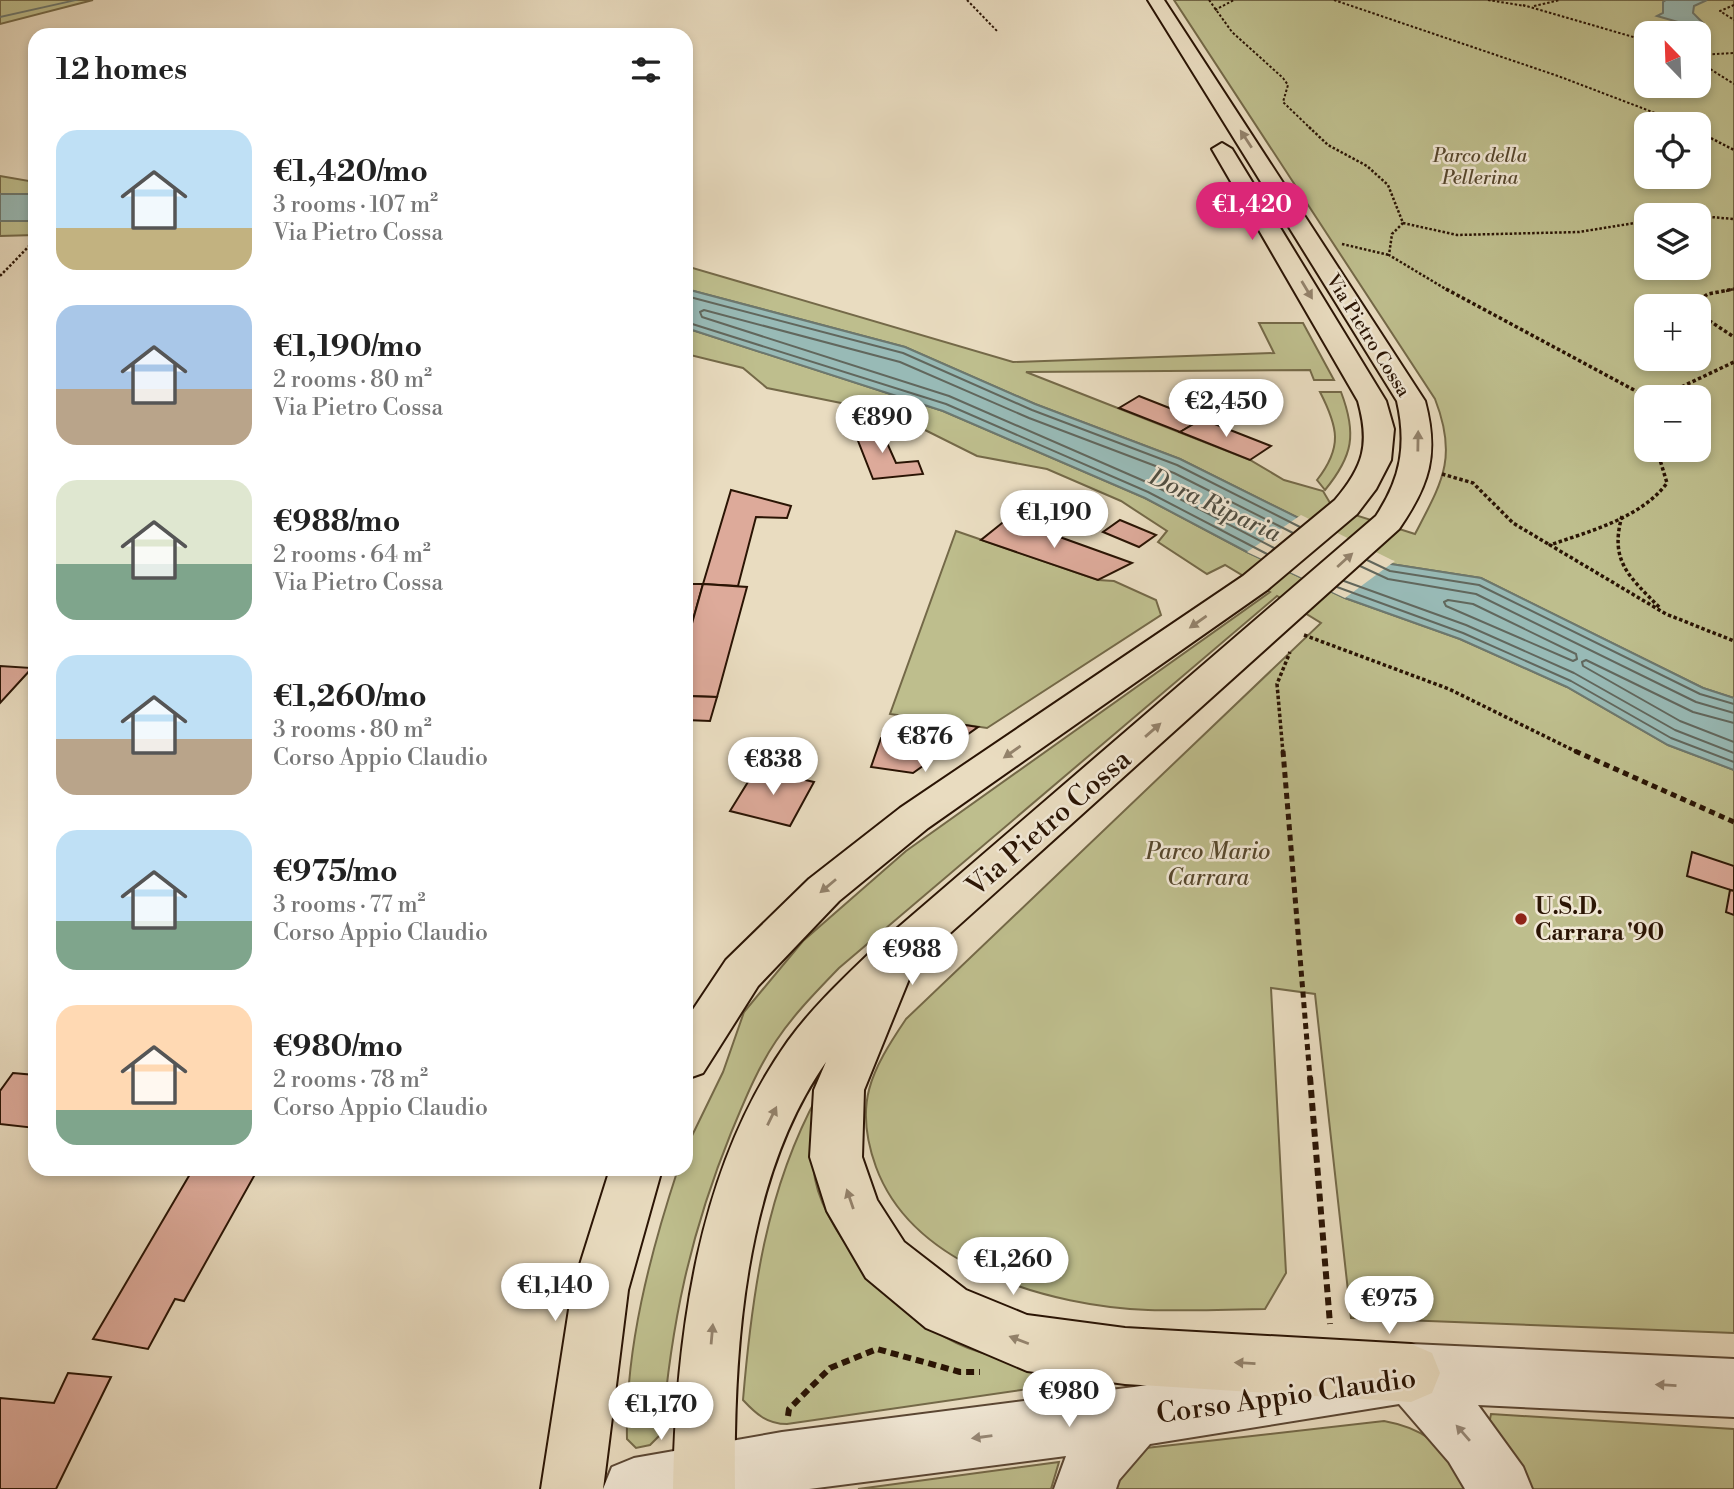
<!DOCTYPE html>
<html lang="en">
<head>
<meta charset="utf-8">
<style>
	:root { --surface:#fff; --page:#f6f6f6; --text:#222; --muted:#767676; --accent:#db2777 }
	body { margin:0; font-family:"Libre Bodoni",serif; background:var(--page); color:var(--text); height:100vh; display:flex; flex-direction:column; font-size:26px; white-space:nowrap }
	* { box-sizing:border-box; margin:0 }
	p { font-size:23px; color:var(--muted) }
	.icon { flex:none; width:38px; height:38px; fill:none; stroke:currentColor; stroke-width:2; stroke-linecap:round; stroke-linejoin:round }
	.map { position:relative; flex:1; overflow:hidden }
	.panel { position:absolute; left:28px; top:28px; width:665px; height:1148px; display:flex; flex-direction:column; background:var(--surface); border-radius:21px; box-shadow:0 4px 10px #0003 }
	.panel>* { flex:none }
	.needle { width:46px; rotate:337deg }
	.buttons { position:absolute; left:1634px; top:21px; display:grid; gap:14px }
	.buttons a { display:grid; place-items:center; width:77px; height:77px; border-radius:14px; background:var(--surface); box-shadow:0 4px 10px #0003; font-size:35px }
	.price { position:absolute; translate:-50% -60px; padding:0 16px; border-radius:24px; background:#fff; color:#222; font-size:23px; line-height:46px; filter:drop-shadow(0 2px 4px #0008) }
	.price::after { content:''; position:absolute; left:50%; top:42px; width:21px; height:16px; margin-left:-10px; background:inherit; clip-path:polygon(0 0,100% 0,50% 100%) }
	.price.selected { background:var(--accent); color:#fff }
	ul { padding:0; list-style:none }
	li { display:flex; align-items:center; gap:21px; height:175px; padding:0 28px }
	li span { display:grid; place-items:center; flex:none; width:196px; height:140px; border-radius:21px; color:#555 }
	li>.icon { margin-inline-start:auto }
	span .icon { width:84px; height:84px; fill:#fffc; stroke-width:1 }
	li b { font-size:30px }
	h2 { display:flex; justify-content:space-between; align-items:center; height:84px; padding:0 28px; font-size:30px }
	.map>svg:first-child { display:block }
	.green { fill:#bebe8d; stroke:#746948; stroke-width:2; fill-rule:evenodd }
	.water { fill:#98bab6; stroke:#6c786f; stroke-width:2 }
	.pier { fill:#e9dcc0 }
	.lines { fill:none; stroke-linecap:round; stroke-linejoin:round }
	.shore { stroke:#61675d; stroke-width:2 }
	.stream { fill:#6c786f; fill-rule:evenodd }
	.building { fill:#ddaa9a; stroke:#2a1404; stroke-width:2 }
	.minor-casing { stroke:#5a4633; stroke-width:4 }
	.major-casing { stroke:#2a1404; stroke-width:4 }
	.path-far4 { stroke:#2a1404; stroke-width:2; stroke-dasharray:2.5 2; stroke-linecap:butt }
	.path-far3 { stroke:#2a1404; stroke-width:2.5; stroke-dasharray:2.5 2; stroke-linecap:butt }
	.path-far2 { stroke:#2a1404; stroke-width:3.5; stroke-dasharray:3.5 2.5; stroke-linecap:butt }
	.path-far1 { stroke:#2a1404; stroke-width:5; stroke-dasharray:6 4.5; stroke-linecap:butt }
	.path { stroke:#2a1404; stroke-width:6; stroke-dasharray:8 5; stroke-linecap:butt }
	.minor { fill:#f1e8d6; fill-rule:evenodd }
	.major { fill:#e9dcc0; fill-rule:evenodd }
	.oneway { fill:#93826b }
	.oneway2 { fill:#978978 }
	.poi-dot { fill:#8f2418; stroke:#f1e8d6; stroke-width:2.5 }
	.labels { text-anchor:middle; stroke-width:5; stroke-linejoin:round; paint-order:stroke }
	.far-park-label { font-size:19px; font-style:italic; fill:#56472d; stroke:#f1e8d6 }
	.far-street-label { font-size:19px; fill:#2a1404; stroke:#f1e8d6 }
	.park-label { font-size:23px; font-style:italic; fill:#56472d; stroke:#f1e8d6 }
	.poi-label { font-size:23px; font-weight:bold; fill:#2a1404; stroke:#f1e8d6; text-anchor:start }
	.water-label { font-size:24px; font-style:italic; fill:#504e42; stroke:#f1e8d6 }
	.near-street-label { font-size:28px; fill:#2a1404; stroke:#f1e8d6 }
</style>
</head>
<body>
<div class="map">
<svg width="1734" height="1489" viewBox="0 0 1734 1489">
	<rect width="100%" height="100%" fill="#e9dcc0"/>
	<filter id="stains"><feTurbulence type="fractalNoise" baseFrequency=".00286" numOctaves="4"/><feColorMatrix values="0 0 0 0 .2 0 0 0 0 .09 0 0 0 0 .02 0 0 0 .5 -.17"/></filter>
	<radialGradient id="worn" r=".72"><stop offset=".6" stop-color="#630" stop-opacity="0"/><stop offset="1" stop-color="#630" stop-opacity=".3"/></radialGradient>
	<g class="green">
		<path d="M 0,0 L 93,0 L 0,24 Z"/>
		<path d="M 1174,0 L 1734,0 L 1734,698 L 1703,688 L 1481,578 L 1391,564 L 1180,459 L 1035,404 L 905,347 L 686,289 L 686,266 L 1013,362 L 1274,353 L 1259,323 L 1303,323 L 1334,380 L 1314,380 L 1310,370 L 1026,372 L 1250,460 L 1284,480 L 1323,491 L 1333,508 L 1415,534 C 1442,482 1458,458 1435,399 ZM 1647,33 L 1699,33 L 1699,86 L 1647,86 ZM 1647,124 L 1699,124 L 1699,177 L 1647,177 ZM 1647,215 L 1699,215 L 1699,268 L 1647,268 ZM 1647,306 L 1699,306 L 1699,359 L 1647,359 ZM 1647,397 L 1699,397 L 1699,450 L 1647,450 Z"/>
		<path d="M 0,176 L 35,182 L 35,194 L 0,194 Z"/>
		<path d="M 0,221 L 35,221 L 35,235 L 0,236 Z"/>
		<path d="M 686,328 L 943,411 L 1145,498 L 1247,552 L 1345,598 L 1460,639 L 1567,687 L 1668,745 L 1734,770 L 1734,1333 L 1351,1318 L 1315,994 L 1271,988 L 1286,1273 L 1265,1309 C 1226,1310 1187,1311 1148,1310 C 1051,1306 913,1268 876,1167 C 853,1104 871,1071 906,1019 L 1321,623 L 1277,596 L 839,968 C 816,992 794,1014 776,1041 C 757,1069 744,1102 731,1133 C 690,1234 671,1324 662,1433 L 650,1445 L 636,1448 L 627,1439 C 625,1349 650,1254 678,1169 L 686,1169 L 686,1148 L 723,1072 L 744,1012 L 803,941 L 906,851 L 1270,592 L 1225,565 L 1207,574 L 1158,542 L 1167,531 L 1121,501 L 1047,469 L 977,456 L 903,419 L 846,404 L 767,388 L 743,368 L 686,354 Z"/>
		<path d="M 1320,392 L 1341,392 C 1357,434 1353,456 1325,490 L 1317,480 C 1343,447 1338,427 1320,392 Z"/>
		<path d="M 956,531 L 1098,580 L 1114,581 L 1156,600 L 1161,615 L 987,728 L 890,714 Z"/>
		<path d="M 818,1095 C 814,1124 809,1150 815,1179 C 827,1241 910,1327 968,1348 C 1012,1364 1058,1370 1104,1378 L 787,1424 C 767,1424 756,1414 743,1400 C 752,1293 766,1190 818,1095 Z"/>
		<path d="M 1491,1414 L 1734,1429 L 1734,1489 L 1531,1489 L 1488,1429 Z"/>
		<path d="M 1384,1421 C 1434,1430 1444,1452 1476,1489 L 1111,1489 L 1125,1465 L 1146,1448 Z"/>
		<path d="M 1059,1462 L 1051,1489 L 858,1489 Z"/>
	</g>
	<g class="water">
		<path d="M 1666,0 L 1707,0 L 1694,6 L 1693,13 L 1703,23 L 1685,24 L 1657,16 L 1663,13 L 1663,2 Z"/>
		<rect x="0" y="194" width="35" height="27"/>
		<path d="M 686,289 L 905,347 L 1035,404 L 1180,459 L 1391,564 L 1481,578 L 1703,688 L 1734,698 L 1734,770 L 1668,745 L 1567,687 L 1460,639 L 1345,598 L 1247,552 L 1145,498 L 943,411 L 686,328 Z"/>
	</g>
	<path class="pier" d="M 1301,515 L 1392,560 L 1395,561 L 1345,598 L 1247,552 Z"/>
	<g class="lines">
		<g class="shore">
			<path d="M 686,296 L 903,353 L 1032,410 L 1177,465 L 1300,527"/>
			<path d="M 686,322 L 946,404 L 1148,492 L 1267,554"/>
			<path d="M 1274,548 L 1151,484 L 949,396 L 702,317 L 700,312 L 704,310 L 900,362 L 1029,418 L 1174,473 L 1293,533"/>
			<path d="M 1367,560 L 1390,571 L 1479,585 L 1700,694 L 1734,704"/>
			<path d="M 1360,566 L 1388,579 L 1476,594 L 1696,702 L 1734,713"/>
			<path d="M 1344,581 L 1466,625 L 1574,673 L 1675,730 L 1734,753"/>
			<path d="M 1337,587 L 1463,633 L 1571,681 L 1671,738 L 1734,762"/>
			<path d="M 1448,600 L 1473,604 L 1576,654 L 1577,659 L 1573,661 L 1446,606 L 1444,602 Z"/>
			<path d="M 1734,723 L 1693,712 L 1586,660 L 1582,662 L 1583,666 L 1680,721 L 1734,742"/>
		</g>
		<path class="stream" d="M 72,0 L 80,0 L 0,18 L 0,16 Z"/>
	</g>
	<g class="building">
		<path d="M 1139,396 L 1200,420 L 1180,432 L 1119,408 Z"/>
		<path d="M 1202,419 L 1271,446 L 1250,460 L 1180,432 Z"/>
		<path d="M 879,425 L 896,463 L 918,461 L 923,474 L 873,479 L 853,428 Z"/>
		<path d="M 731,490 L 791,506 L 787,518 L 756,517 L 738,586 L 703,584 Z"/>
		<path d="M 1007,519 L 1043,531 L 1132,563 L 1098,580 L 981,540 Z"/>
		<path d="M 1120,520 L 1156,535 L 1139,547 L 1103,532 Z"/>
		<path d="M 686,584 L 703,584 L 686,645 Z"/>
		<path d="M 703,584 L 747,587 L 717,697 L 686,696 L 686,645 Z"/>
		<path d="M 0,666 L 32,668 L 0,703 Z"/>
		<path d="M 686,696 L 717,697 L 710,721 L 686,720 Z"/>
		<path d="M 933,720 L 978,727 L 913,773 L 871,767 L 881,738 L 899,740 Z"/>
		<path d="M 756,769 L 814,782 L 790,826 L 730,811 Z"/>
		<path d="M 1692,852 L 1734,866 L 1734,891 L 1687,876 Z"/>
		<path d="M 1730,890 L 1734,891 L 1734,915 L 1726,912 Z"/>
		<path d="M 13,1073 L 35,1075 L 35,1128 L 0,1124 L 0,1091 Z"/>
		<path d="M 193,1169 L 258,1169 L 184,1301 L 175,1299 L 148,1349 L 93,1339 Z"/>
		<path d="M 68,1373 L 111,1377 L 56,1489 L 0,1489 L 0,1398 L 54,1403 Z"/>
	</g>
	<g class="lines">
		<defs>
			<path id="minor" d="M 1411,1344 L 1734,1359 L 1734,1417 L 1478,1405 L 1523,1467 L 1532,1489 L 1465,1489 L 1449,1462 L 1399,1404 L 1150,1444 L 1119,1480 L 1116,1489 L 1054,1489 L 1066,1456 L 809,1489 L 603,1489 L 612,1467 L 634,1458 L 782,1432 L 1134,1387 Z"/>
			<g id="major">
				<path d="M 1148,0 L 1164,0 L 1425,401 C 1439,454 1430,484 1399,529 L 909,970 L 911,974 L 864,1090 L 862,1157 L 877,1200 L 904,1242 L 966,1290 L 1027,1315 L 1125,1328 L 1411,1344 L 1432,1353 L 1440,1373 L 1432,1393 L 1411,1402 L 1125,1384 L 1027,1371 L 926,1328 L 866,1278 L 827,1211 L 810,1157 L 814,1090 L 826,1062 C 744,1179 733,1351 735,1489 L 673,1489 C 676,1337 697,1169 788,1041 C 814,1005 847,975 879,944 L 1376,516 C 1401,478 1407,445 1397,401 Z"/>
				<path d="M 1222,143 L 1232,149 L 1386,401 L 1394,429 L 1391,460 L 1376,489 L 1357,514 L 1267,590 L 928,828 L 839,901 L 758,986 L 703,1073 L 686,1079 L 686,1020 L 726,960 L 809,879 L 900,808 L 1243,576 L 1335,500 C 1364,466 1370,444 1358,401 L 1212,149 Z"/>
				<path d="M 610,1169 L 662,1169 L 628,1290 L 603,1489 L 541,1489 L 572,1290 Z"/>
			</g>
		</defs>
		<use href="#minor" class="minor-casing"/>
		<use href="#major" class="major-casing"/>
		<g class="path-far4">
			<path d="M 967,0 L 997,31"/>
			<path d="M 1209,0 L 1232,32 L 1283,78 L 1288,85 L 1283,102 L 1311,129"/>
			<path d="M 1334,0 L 1558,76 L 1684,124"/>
			<path d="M 1488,0 L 1525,6"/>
			<path d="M 1523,5 L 1647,41"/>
			<path d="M 1734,5 L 1720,11 L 1734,20"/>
			<path d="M 1534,6 L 1560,0"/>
			<path d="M 1215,10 L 1234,0"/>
			<path d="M 1699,55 L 1734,53"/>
			<path d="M 1699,62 L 1734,84"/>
		</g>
		<g class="path-far3">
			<path d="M 1309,127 L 1328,145 L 1367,166 L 1388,185 L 1403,223 L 1392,234 L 1389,255 L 1449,291"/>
			<path d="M 1699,132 L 1734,150"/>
			<path d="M 1684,215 L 1696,215"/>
			<path d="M 1699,216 L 1734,219"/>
			<path d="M 1403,223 L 1457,235 L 1579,232 L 1647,221"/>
			<path d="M 1342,244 L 1389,255"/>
			<path d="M 0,276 L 35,240"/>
			<path d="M 1726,291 L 1734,289"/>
		</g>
		<g class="path-far2">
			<path d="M 1446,289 L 1647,397"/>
			<path d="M 1689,306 L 1708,294 L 1734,289"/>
			<path d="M 1699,314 L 1734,337"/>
			<path d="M 1660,397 L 1734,362"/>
			<path d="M 1657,450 L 1667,483 C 1641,518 1590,531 1550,545 L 1666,614 L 1734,641"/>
			<path d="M 1442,474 L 1473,483 L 1513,523 L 1550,545"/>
			<path d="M 1622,516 C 1609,562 1630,577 1660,608"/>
			<path d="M 1304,635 L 1449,689 L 1579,753"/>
			<path d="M 1283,753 L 1277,684 L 1290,652"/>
		</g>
		<g class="path-far1">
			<path d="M 1283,751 L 1310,1078"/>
			<path d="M 1575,751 L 1734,822"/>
		</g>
		<g class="path">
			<path d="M 1310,1077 L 1330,1324"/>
			<path d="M 788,1416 L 789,1409 L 830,1368 L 877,1349 L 960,1372 L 980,1372"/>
		</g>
		<use href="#minor" class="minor"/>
		<use href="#major" class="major"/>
	</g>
	<defs><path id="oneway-solid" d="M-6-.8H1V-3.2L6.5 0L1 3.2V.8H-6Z" transform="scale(1.75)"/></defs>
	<g class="oneway">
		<use href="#oneway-solid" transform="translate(1246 139) rotate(-123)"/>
		<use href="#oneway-solid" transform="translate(1307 290) rotate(59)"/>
		<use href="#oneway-solid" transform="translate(1418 441) rotate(-89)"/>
		<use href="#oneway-solid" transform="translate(1345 560) rotate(-42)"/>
		<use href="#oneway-solid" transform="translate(1198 622) rotate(145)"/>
		<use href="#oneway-solid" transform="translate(1153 730) rotate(-41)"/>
		<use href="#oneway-solid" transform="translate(1012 752) rotate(145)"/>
		<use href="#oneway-solid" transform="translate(828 886) rotate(140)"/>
		<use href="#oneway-solid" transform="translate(772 1116) rotate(-64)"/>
		<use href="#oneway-solid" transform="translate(850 1199) rotate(-109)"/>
		<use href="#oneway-solid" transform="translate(712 1334) rotate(-85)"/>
		<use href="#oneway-solid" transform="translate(1019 1340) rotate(-159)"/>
		<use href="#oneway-solid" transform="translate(1245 1363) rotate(-177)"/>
	</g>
	<g class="oneway2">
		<use href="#oneway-solid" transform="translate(1666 1385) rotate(-177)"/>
		<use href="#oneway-solid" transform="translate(1463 1433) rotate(-131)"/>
		<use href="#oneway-solid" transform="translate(982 1437) rotate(172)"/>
	</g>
	<circle class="poi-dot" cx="1521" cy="919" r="7"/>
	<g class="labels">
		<g class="far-park-label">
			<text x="1480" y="162">Parco della<tspan x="1480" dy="22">Pellerina</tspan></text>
		</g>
		<g class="far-street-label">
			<text transform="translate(1369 335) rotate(58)" y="7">Via Pietro Cossa</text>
		</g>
		<g class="park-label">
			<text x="1208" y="859">Parco Mario<tspan x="1208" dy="26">Carrara</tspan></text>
		</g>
		<g class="poi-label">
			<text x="1535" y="914">U.S.D.<tspan x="1535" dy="26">Carrara '90</tspan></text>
		</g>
		<g class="water-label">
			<text transform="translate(1215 505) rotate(25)" y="8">Dora Riparia</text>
		</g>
		<g class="near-street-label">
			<text transform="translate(1048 822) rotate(-41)" y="10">Via Pietro Cossa</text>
			<text transform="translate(1286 1395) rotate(-8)" y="10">Corso Appio Claudio</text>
		</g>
	</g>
	<rect width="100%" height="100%" filter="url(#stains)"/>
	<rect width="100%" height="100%" fill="url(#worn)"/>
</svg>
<div class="buttons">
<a><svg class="needle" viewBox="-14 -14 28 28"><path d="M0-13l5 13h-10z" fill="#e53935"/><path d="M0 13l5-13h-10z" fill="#767676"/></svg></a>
<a><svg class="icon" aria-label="locate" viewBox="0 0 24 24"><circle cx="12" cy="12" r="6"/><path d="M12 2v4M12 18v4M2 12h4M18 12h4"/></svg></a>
<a><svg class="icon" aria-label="layers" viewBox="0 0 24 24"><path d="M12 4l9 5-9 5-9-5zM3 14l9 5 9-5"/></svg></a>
<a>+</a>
<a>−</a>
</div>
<b class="price selected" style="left:1252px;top:242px">€1,420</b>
<b class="price" style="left:1226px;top:439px">€2,450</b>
<b class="price" style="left:882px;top:455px">€890</b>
<b class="price" style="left:1054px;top:550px">€1,190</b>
<b class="price" style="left:925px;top:774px">€876</b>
<b class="price" style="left:773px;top:797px">€838</b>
<b class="price" style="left:912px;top:987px">€988</b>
<b class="price" style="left:1013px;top:1297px">€1,260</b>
<b class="price" style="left:555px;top:1323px">€1,140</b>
<b class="price" style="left:1389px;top:1336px">€975</b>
<b class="price" style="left:1069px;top:1429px">€980</b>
<b class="price" style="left:661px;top:1442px">€1,170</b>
<section class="panel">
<h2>12 homes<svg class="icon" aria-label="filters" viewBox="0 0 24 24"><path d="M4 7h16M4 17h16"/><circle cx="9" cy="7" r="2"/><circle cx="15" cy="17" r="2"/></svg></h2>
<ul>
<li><span style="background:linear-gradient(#bfe0f5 70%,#c2b280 0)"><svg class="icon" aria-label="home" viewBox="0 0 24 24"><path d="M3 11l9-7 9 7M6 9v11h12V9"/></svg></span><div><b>€1,420/mo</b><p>3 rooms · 107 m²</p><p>Via Pietro Cossa</p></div></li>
<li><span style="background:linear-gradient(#a9c7e8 60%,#b9a48a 0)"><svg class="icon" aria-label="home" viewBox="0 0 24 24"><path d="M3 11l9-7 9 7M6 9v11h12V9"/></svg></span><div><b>€1,190/mo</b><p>2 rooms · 80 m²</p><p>Via Pietro Cossa</p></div></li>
<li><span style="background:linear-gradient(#dfe7d0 60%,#7fa58c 0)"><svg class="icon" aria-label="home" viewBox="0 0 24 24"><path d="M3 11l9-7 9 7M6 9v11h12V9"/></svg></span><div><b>€988/mo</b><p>2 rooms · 64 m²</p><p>Via Pietro Cossa</p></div></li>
<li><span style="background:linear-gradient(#bfe0f5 60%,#b9a48a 0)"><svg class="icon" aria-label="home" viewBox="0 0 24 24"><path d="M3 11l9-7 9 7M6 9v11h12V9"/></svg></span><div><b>€1,260/mo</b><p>3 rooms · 80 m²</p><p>Corso Appio Claudio</p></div></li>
<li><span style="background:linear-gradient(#bfe0f5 65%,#7fa58c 0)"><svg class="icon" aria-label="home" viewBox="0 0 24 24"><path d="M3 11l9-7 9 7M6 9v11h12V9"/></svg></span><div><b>€975/mo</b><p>3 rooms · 77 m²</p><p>Corso Appio Claudio</p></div></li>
<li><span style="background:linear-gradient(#ffd9b3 75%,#7fa58c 0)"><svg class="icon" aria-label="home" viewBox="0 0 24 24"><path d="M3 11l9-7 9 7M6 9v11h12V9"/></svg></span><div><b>€980/mo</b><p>2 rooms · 78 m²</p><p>Corso Appio Claudio</p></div></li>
</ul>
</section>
</div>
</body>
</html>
